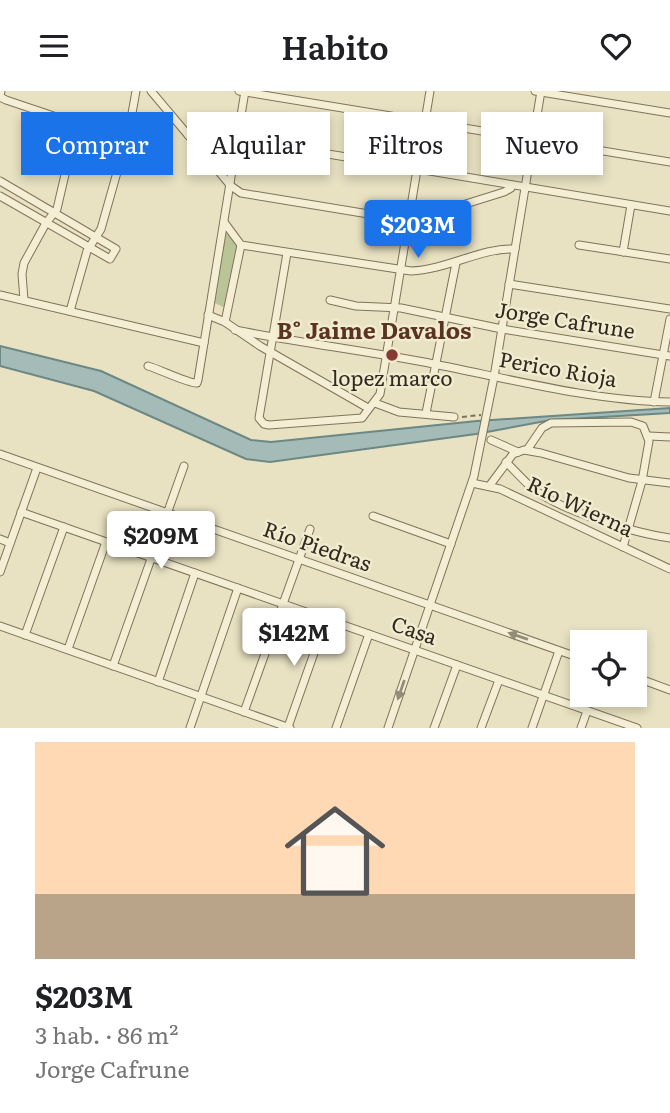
<!DOCTYPE html>
<html lang="es">
<head>
<meta charset="utf-8">
<style>
	:root { --surface:#fff; --page:#f6f6f6; --text:#202124; --muted:#757577; --line:#e0e0e0; --accent:#1a73e8 }
	body { margin:0; font-family:Literata,serif; background:var(--page); color:var(--text); height:100vh; display:flex; flex-direction:column; font-size:26px; white-space:nowrap }
	* { box-sizing:border-box; margin:0 }
	p { font-size:23px; color:var(--muted) }
	.icon { flex:none; width:38px; height:38px; fill:none; stroke:currentColor; stroke-width:2; stroke-linecap:round; stroke-linejoin:round }
	.map { position:relative; height:637px; overflow:hidden }
	.side { display:flex; flex-direction:column; background:var(--surface); flex:1 }
	.side>* { flex:none }
	.banner { position:absolute; left:21px; top:21px; width:628px; height:63px; display:flex; gap:14px }
	.buttons { position:absolute; left:570px; top:539px; display:grid; gap:14px }
	.buttons a { display:grid; place-items:center; width:77px; height:77px; border-radius:0px; background:var(--surface); box-shadow:0 4px 10px #0003; font-size:35px }
	.price { position:absolute; translate:-50% -60px; padding:0 16px; border-radius:7px; background:#fff; color:#222; font-size:23px; line-height:46px; filter:drop-shadow(0 2px 4px #0008) }
	.price::after { content:''; position:absolute; left:50%; top:42px; width:21px; height:16px; margin-left:-10px; background:inherit; clip-path:polygon(0 0,100% 0,50% 100%) }
	.price.current { background:var(--accent); color:#fff }
	ul { padding:0; list-style:none }
	li { display:grid; align-content:center; gap:14px; height:371px; padding:0 35px }
	li+li { border-top:2px solid var(--line) }
	li span { display:grid; place-items:center; height:217px; border-radius:0px; color:#555 }
	li>.icon { margin-inline-start:auto }
	span .icon { width:126px; height:126px; fill:#fffc; stroke-width:1 }
	li b { font-size:30px }
	.tag { padding:0 24px; border-radius:0px; background:var(--surface); box-shadow:0 4px 10px #0003; font-size:24px; line-height:63px }
	.tag.current { background:var(--accent); color:#fff }
	header { display:flex; justify-content:space-between; align-items:center; height:91px; padding:0 35px; background:var(--surface); font-size:32px; font-weight:600 }
	.map>svg:first-child { display:block }
	.green { fill:#bac597 }
	.water { fill:#a4bbb7; stroke:#6c8884; stroke-width:2 }
	.lines { fill:none; stroke-linecap:round; stroke-linejoin:round }
	.minor-casing { stroke:#80735b; stroke-width:9 }
	.path { stroke:#80735b; stroke-width:2; stroke-dasharray:5 3.5; stroke-linecap:butt }
	.minor { stroke:#f4eed4; stroke-width:7 }
	.oneway { fill:#928c79 }
	.poi-dot { fill:#883b32; stroke:#f1ebd0; stroke-width:2.5 }
	.labels { text-anchor:middle; stroke-width:5; stroke-linejoin:round; paint-order:stroke }
	.street-label { font-size:21px; fill:#31291e; stroke:#f1ebd0 }
	.poi-label { font-size:21px; fill:#31291e; stroke:#f1ebd0 }
	.neighbourhood-label { font-size:23px; font-weight:bold; fill:#593422; stroke:#f1ebd0 }
</style>
</head>
<body>
<header><svg class="icon" aria-label="menu" viewBox="0 0 24 24"><path d="M4 6h16M4 12h16M4 18h16"/></svg>Habito<svg class="icon" aria-label="heart" viewBox="0 0 24 24"><path d="M12 20l-8-8c-3-5 5-10 8-4 3-6 11-1 8 4z"/></svg></header>
<div class="map">
<svg width="670" height="637" viewBox="0 0 670 637">
	<rect width="100%" height="100%" fill="#e8e1c2"/>
	<path class="green" d="M 227,142 L 236,153 L 238,158 L 225,217 L 213,211 L 224,144 Z"/>
	<path class="water" d="M 0,255 L 101,280 L 251,349 L 271,351 L 477,330 L 670,317 L 670,322 L 551,329 L 476,343 L 270,371 L 246,368 L 94,300 L 0,275 Z"/>
	<g class="lines">
		<defs>
			<g id="minor">
				<path d="M 1,0 L 0,6 L 6,9 L 122,48 L 129,52 L 147,79"/>
				<path d="M 151,0 L 231,95 L 241,102 L 411,130 L 504,101 L 511,97 L 512,94"/>
				<path d="M 239,0 L 670,71"/>
				<path d="M 535,0 L 670,22"/>
				<path d="M 188,44 L 199,43 L 238,48 L 670,120"/>
				<path d="M 0,90 L 116,158 L 110,168 L 0,105"/>
				<path d="M 224,131 L 241,154 L 411,180 C 446,179 483,156 515,158"/>
				<path d="M 579,154 L 670,168"/>
				<path d="M 623,161 L 631,114"/>
				<path d="M 287,162 L 259,327 L 264,333 L 269,334 L 362,327 L 380,303 L 430,0"/>
				<path d="M 509,193 L 670,218"/>
				<path d="M 0,204 L 204,252"/>
				<path d="M 24,209 L 22,183 L 24,172 L 46,132 L 57,118 L 77,32"/>
				<path d="M 330,209 L 356,215 L 401,217 L 502,238 L 670,265"/>
				<path d="M 70,220 L 87,160 L 101,138 L 129,39 L 136,0"/>
				<path d="M 208,224 L 225,231 L 260,255 L 368,317"/>
				<path d="M 225,231 L 241,154"/>
				<path d="M 235,239 C 301,252 368,260 434,273 C 510,288 593,310 670,311"/>
				<path d="M 148,275 C 159,278 189,293 197,292 L 198,289 L 245,0"/>
				<path d="M 654,311 L 670,228"/>
				<path d="M 375,312 L 399,321 L 454,326"/>
				<path d="M 426,322 L 456,172"/>
				<path d="M 649,345 L 670,346"/>
				<path d="M 491,349 L 518,361"/>
				<path d="M 527,359 L 542,337 L 551,332 L 631,331 L 643,335 L 649,350 L 642,390 L 623,456"/>
				<path d="M 0,363 L 583,568"/>
				<path d="M 506,371 C 515,380 524,390 533,398 C 562,420 634,442 670,447"/>
				<path d="M 472,392 L 500,398 L 670,478"/>
				<path d="M 490,394 L 513,363 L 524,359 L 541,362 L 629,387 L 670,392"/>
				<path d="M 21,421 L 637,637"/>
				<path d="M 373,425 L 451,453"/>
				<path d="M 0,448 L 10,452"/>
				<path d="M 0,481 L 37,377"/>
				<path d="M 0,535 L 290,637"/>
				<path d="M 25,544 L 64,436"/>
				<path d="M 68,558 L 106,451"/>
				<path d="M 113,575 L 184,375"/>
				<path d="M 635,586 L 670,599"/>
				<path d="M 158,591 L 195,482"/>
				<path d="M 244,621 L 310,438"/>
				<path d="M 288,636 L 326,528"/>
				<path d="M 190,637 L 238,497"/>
				<path d="M 336,637 L 369,543"/>
				<path d="M 388,637 L 474,385 L 494,286 L 541,0"/>
				<path d="M 434,637 L 457,574"/>
				<path d="M 481,637 L 499,589"/>
				<path d="M 532,637 L 559,560"/>
				<path d="M 581,637 L 587,620"/>
			</g>
		</defs>
		<use href="#minor" class="minor-casing"/>
		<path class="path" d="M 462,326 L 481,324"/>
		<use href="#minor" class="minor"/>
	</g>
	<defs><path id="oneway-solid" d="M-6-.8H1V-3.2L6.5 0L1 3.2V.8H-6Z" transform="scale(1.75)"/></defs>
	<g class="oneway">
		<use href="#oneway-solid" transform="translate(518 545) rotate(-161)"/>
		<use href="#oneway-solid" transform="translate(401 599) rotate(109)"/>
	</g>
	<circle class="poi-dot" cx="392" cy="264" r="7"/>
	<g class="labels">
		<g class="street-label">
			<text transform="translate(565 230) rotate(9)" y="7">Jorge Cafrune</text>
			<text transform="translate(558 279) rotate(10)" y="7">Perico Rioja</text>
			<text transform="translate(580 416) rotate(25)" y="7">Río Wierna</text>
			<text transform="translate(317 456) rotate(19)" y="7">Río Piedras</text>
			<text transform="translate(414 540) rotate(19)" y="7">Casa</text>
		</g>
		<g class="poi-label">
			<text x="392" y="295">lopez marco</text>
		</g>
		<g class="neighbourhood-label">
			<text x="374" y="248">B° Jaime Davalos</text>
		</g>
	</g>
</svg>
<div class="buttons">
<a><svg class="icon" aria-label="locate" viewBox="0 0 24 24"><circle cx="12" cy="12" r="6"/><path d="M12 2v4M12 18v4M2 12h4M18 12h4"/></svg></a>
</div>
<b class="price current" style="left:418px;top:169px">$203M</b>
<b class="price" style="left:161px;top:480px">$209M</b>
<b class="price" style="left:294px;top:577px">$142M</b>
<div class="banner">
<a class="tag current">Comprar</a>
<a class="tag">Alquilar</a>
<a class="tag">Filtros</a>
<a class="tag">Nuevo</a>
</div>
</div>
<section class="side">
<ul>
<li><span style="background:linear-gradient(#ffd9b3 70%,#b9a48a 0)"><svg class="icon" aria-label="home" viewBox="0 0 24 24"><path d="M3 11l9-7 9 7M6 9v11h12V9"/></svg></span><div><b>$203M</b><p>3 hab. · 86 m²</p><p>Jorge Cafrune</p></div></li>
</ul>
</section>
</body>
</html>
